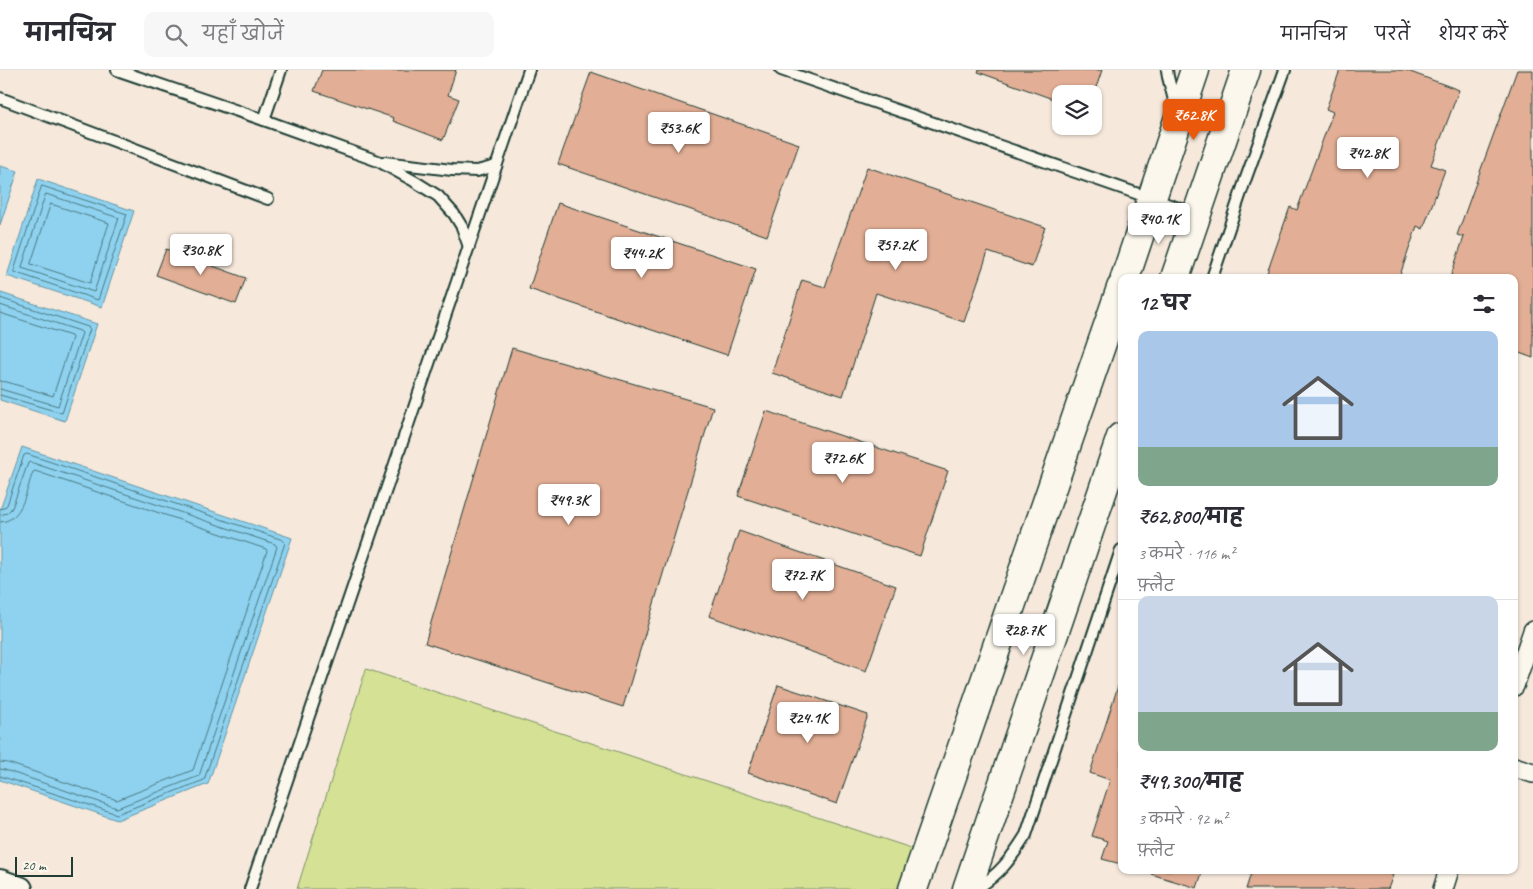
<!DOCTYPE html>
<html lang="hi">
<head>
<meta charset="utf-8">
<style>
	:root { --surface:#fff; --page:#f7f7f7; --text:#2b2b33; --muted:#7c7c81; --line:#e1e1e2; --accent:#ea580c }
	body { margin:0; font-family:Caveat,"Playpen Sans Deva",sans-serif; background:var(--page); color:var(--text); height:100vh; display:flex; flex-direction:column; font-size:19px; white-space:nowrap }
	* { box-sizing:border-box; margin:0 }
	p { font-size:16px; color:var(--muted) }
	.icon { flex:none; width:28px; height:28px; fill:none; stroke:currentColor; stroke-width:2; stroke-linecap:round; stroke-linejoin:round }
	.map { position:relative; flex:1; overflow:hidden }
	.panel { position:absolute; left:1118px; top:204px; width:400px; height:600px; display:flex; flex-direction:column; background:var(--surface); border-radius:10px; box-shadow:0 1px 4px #0004 }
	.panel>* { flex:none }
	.fabs { position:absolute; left:1052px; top:15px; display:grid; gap:10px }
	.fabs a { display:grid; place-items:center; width:50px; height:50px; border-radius:10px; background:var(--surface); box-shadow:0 1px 4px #0004; font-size:25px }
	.scale { position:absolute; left:15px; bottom:12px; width:58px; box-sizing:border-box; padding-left:5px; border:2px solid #1f3d34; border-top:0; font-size:14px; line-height:18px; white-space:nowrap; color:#1f3d34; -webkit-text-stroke:4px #fbf7ec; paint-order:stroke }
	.price { position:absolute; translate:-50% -42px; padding:0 11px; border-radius:5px; background:#fff; color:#222; font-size:16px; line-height:32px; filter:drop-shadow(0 1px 2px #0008) }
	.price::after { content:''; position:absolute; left:50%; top:30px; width:15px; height:11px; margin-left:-8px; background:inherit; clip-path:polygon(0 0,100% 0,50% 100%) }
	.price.selected { background:var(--accent); color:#fff }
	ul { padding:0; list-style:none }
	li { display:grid; align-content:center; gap:10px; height:265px; padding:0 20px }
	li+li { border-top:1px solid var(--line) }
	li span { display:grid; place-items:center; height:155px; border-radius:10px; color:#555 }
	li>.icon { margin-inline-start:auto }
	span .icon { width:90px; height:90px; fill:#fffc; stroke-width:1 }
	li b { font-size:21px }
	h2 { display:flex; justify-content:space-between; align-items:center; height:60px; padding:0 20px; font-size:21px }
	header { display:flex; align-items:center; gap:30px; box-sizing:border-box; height:70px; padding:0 25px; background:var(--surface); border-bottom:1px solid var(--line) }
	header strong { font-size:24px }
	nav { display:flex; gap:28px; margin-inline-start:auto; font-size:18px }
	.search { width:350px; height:45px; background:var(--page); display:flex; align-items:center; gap:12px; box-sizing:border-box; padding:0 18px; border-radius:10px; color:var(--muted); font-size:19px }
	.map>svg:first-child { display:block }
	.green { fill:#d5e295; stroke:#7a9064 }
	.water { fill:#8ed2f0; stroke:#6296a5 }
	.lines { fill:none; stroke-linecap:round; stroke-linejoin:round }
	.shore { stroke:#4b797f; stroke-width:1 }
	.building { fill:#e2ae95; stroke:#1f3d34 }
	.service-casing { stroke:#1f3d34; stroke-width:14 }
	.minor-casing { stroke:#1f3d34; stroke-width:22 }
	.tertiary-casing { stroke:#1f3d34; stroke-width:28 }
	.secondary-casing { stroke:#1f3d34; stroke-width:31 }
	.service { stroke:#fbf7ec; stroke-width:10 }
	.minor { stroke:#fbf7ec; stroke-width:19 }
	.tertiary { stroke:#fbf7ec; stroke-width:24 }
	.secondary { stroke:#fbf7ec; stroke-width:28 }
</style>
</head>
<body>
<header>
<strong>मानचित्र</strong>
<div class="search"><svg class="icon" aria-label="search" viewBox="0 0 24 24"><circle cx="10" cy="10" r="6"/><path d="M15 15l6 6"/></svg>यहाँ खोजें</div>
<nav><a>मानचित्र</a><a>परतें</a><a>शेयर करें</a></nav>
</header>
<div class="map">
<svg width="1533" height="819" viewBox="0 0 1533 819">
	<rect width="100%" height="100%" fill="#f6e8db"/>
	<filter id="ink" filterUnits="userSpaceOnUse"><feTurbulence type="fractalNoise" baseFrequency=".02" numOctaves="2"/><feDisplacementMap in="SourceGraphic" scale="10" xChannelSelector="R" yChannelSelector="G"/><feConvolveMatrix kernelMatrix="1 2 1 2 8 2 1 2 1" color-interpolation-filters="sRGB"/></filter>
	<g filter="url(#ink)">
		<path class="green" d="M 366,599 L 914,779 L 899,819 L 297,819 Z"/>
		<g class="water">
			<path d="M 0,96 L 18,101 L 0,155 Z"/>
			<path d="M 38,109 L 134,141 L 102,237 L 7,206 Z"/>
			<path d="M 1,223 L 97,254 L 65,351 L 0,330 L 0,228 Z"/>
			<path d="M 22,377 L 292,468 L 208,714 L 117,750 L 0,710 L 0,440 Z"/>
		</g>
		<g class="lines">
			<g class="shore">
				<path d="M 42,116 L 127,144 L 98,230 L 14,202 Z"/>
				<path d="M 46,124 L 119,148 L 94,222 L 22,198 Z"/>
				<path d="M 51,134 L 109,153 L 90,213 L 31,194 Z"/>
				<path d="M 0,228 L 88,257 L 90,259 L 62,343 L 0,325"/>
				<path d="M 0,235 L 80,261 L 82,263 L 58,336 L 0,319"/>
				<path d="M 0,243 L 71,266 L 72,268 L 53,326 L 7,312 L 0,311"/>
				<path d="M 0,439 L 4,438 L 7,435 L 24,385 L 27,384 L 283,470 L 285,473 L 204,710 L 117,744 L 0,706"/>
				<path d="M 0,445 L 7,443 L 12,438 L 28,393 L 30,392 L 275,474 L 277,477 L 199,706 L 117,738 L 5,700 L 0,699"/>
				<path d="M 0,452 C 23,451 26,420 33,402 L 35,401 L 266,479 L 267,481 L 193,700 L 117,730 L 8,693 L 0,692"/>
			</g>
		</g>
		<g class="building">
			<path d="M 322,0 L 456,0 L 448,25 L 459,29 L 443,70 L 393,51 L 394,48 L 314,21 Z"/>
			<path d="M 979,0 L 1102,0 L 1094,24 L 1061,24 L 1061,32 L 978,2 Z"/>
			<path d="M 1340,0 L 1405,0 L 1459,20 L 1431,95 L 1445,100 L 1423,159 L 1417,156 L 1399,208 L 1279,208 L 1267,203 L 1290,137 L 1297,140 L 1333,42 L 1326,39 Z"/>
			<path d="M 1517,0 L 1533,0 L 1533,288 L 1514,281 L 1514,208 L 1450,208 L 1464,167 L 1457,165 Z"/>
			<path d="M 591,2 L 799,74 L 767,166 L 558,94 Z"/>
			<path d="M 867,97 L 1045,157 L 1032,197 L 988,182 L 964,252 L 876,223 L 843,326 L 772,303 L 802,210 L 825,217 Z"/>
			<path d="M 558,133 L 756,199 L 727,285 L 529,219 Z"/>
			<path d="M 166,179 L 246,208 L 236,234 L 156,205 Z"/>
			<path d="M 512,278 L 713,337 L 623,637 L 425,573 Z"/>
			<path d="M 766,341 L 948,401 L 920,486 L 738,426 Z"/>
			<path d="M 739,461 L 896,516 L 866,601 L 709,546 Z"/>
			<path d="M 778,615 L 868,645 L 837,734 L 748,703 Z"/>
			<path d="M 1118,616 L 1121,616 L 1121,794 L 1102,789 L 1108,771 L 1092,766 L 1110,710 L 1090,703 Z"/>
			<path d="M 1151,800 L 1203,800 L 1197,818 L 1151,804 Z"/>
			<path d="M 1252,800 L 1377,800 L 1393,805 L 1388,819 L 1246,819 Z"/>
		</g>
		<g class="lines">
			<defs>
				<g id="service">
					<path d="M 117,0 L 264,50 L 378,91 L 414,111 L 438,126 L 454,144 L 462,157 L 469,177"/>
					<path d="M 781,0 L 1196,144"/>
					<path d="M 1167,0 L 1168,7 L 1176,38"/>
					<path d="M 0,28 L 268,129"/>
					<path d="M 264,50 L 281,0"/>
					<path d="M 384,92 L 452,100 L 477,101 L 496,96"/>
					<path d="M 1212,208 L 1246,108 L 1285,0"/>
					<path d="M 250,819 L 529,0"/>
					<path d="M 976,819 C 1000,804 1011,789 1026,765 L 1121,480"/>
				</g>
				<g id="minor">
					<path d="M 1514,616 L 1533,561"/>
					<path d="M 1514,697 L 1533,703"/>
					<path d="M 1443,819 L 1449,800"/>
				</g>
				<path id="tertiary" d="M 0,812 L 20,819"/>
				<g id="secondary">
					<path d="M 1125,208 L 1195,0"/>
					<path d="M 1175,208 L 1246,0"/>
					<path d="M 913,819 L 1121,218"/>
					<path d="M 967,819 L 1121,367"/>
				</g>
			</defs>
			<use href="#service" class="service-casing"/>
			<use href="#minor" class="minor-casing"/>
			<use href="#tertiary" class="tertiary-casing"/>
			<use href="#secondary" class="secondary-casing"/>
			<use href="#service" class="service"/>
			<use href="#minor" class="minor"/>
			<use href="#tertiary" class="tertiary"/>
			<use href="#secondary" class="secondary"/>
		</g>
	</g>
</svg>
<div class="fabs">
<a><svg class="icon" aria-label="layers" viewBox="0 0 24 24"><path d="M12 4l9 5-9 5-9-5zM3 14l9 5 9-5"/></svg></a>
</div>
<div class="scale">20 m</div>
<b class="price selected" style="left:1194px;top:71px">₹62.8K</b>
<b class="price" style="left:679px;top:84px">₹53.6K</b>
<b class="price" style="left:1368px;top:109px">₹42.8K</b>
<b class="price" style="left:1159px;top:175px">₹40.1K</b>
<b class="price" style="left:896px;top:201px">₹57.2K</b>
<b class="price" style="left:201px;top:206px">₹30.8K</b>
<b class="price" style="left:642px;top:209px">₹44.2K</b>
<b class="price" style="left:843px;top:414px">₹72.6K</b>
<b class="price" style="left:569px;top:456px">₹49.3K</b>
<b class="price" style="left:803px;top:531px">₹72.7K</b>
<b class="price" style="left:1024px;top:586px">₹28.7K</b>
<b class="price" style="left:808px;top:674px">₹24.1K</b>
<section class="panel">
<h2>12 घर<svg class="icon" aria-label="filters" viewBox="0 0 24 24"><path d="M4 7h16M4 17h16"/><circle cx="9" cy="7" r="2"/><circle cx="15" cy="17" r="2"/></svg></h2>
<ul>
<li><span style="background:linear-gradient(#a9c7e8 75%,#7fa58c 0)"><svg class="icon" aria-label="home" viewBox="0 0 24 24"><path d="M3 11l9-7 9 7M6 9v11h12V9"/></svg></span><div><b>₹62,800/माह</b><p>3 कमरे · 116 m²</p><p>फ़्लैट</p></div></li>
<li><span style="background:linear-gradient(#c9d6e8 75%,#7fa58c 0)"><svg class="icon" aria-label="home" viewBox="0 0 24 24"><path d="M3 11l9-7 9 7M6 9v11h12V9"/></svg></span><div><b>₹49,300/माह</b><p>3 कमरे · 92 m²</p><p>फ़्लैट</p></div></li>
</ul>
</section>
</div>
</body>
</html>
